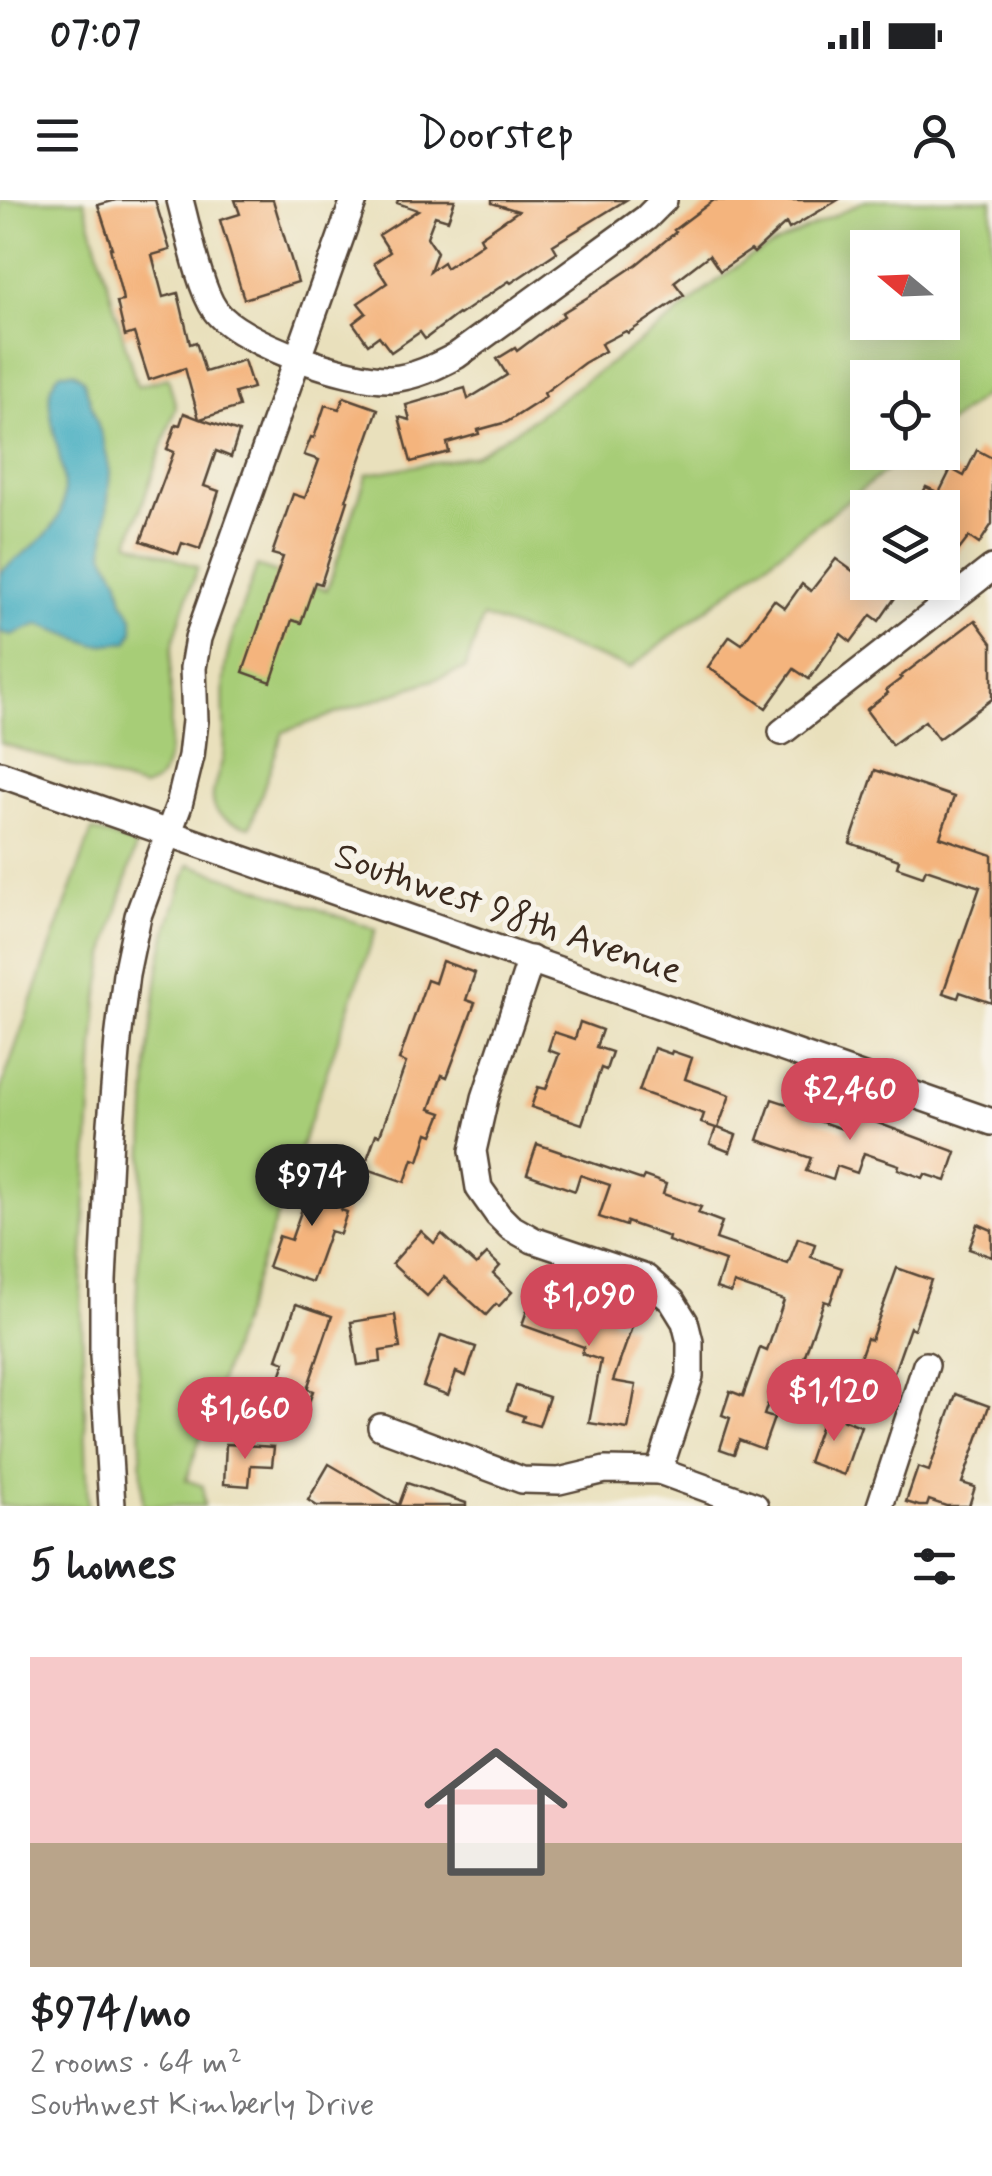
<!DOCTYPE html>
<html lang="en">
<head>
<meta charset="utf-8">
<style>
	:root { --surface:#fff; --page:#f6f6f6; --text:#202124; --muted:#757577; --line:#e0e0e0; --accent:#d1495b }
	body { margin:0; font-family:Mynerve,sans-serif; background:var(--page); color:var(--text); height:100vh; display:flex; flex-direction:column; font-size:38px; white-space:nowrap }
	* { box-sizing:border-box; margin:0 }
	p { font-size:32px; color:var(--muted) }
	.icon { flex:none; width:55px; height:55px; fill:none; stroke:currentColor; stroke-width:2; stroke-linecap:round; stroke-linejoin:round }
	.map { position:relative; height:1306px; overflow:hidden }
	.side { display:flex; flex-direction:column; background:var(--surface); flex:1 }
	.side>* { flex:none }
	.needle { width:65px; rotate:289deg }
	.fabs { position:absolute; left:850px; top:30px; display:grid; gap:20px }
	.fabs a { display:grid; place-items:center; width:110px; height:110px; border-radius:0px; background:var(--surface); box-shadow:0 5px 25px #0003; font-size:50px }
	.price { position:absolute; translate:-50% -85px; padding:0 22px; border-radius:35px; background:var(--accent); color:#fff; font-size:32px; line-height:65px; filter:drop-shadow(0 2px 5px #0008) }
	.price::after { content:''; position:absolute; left:50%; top:60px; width:30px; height:22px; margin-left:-15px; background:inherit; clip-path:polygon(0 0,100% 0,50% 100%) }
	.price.on { background:#222; color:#fff }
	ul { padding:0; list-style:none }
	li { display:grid; align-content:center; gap:20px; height:530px; padding:0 30px }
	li+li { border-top:2px solid var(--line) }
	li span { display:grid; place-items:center; height:310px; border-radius:0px; color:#555 }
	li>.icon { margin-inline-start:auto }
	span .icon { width:180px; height:180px; fill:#fffc; stroke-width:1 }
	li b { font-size:42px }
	h2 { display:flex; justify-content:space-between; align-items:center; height:120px; padding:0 30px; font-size:42px }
	.status { display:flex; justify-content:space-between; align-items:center; height:70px; padding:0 50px; background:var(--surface); direction:ltr }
	.status svg { height:28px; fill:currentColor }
	header { display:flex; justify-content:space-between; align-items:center; height:130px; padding:0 30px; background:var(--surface); font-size:45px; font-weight:600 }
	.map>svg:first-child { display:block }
	.green { fill:#a7cd77; stroke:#717c4a; stroke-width:2.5; fill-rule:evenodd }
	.water { fill:#42adc1; stroke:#3e6c70; stroke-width:2.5 }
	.building { fill:#f4b47d }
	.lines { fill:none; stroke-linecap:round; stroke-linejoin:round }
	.minor-casing { stroke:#554536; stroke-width:30 }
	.minor { stroke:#fff; stroke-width:25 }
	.labels { text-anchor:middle; stroke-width:10; stroke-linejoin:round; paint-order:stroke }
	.street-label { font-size:38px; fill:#3b2a1e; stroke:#f7f3e8 }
</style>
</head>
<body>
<div class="status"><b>07:07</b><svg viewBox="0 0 49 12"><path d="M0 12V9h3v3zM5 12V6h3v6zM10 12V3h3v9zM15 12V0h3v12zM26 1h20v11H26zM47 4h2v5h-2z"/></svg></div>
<header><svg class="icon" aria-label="menu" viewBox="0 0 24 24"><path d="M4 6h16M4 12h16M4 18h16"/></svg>Doorstep<svg class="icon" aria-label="person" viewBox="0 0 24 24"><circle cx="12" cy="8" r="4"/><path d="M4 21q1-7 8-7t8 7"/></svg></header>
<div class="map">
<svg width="992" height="1306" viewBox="0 0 992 1306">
	<rect width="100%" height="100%" fill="#f7f3e8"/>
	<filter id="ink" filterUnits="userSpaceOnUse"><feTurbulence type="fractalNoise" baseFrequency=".01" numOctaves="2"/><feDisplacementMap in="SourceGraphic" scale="20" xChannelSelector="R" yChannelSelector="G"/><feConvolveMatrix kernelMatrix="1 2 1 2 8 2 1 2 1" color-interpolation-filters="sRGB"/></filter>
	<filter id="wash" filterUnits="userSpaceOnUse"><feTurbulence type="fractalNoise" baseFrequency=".0048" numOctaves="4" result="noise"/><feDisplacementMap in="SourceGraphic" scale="40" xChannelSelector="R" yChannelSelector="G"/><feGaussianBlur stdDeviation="2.25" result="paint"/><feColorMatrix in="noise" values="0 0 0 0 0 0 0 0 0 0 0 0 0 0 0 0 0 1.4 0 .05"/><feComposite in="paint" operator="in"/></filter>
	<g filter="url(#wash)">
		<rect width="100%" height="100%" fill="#e9e0bc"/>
		<g class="green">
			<path d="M 0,0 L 84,0 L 137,186 L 168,178 L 176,207 L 129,342 L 198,367 C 189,394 178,421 172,449 C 167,482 179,559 157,581 C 153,585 148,586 143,588 L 0,543 Z"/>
			<path d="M 866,0 L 992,0 L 992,189 L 943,227 L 942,178 L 868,178 L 868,252 L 909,253 L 630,468 L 483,417 L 465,469 L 283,532 L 250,627 C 239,624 222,621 216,610 C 207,595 220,573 223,557 C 226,530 222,505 224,479 C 227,440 245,402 257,366 L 327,390 L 367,274 L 473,256 L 518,229 L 673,118 L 709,87 L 748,58 ZM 868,48 L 942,48 L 942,122 L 868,122 Z"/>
			<path d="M 92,630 L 136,646 L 108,744 L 98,801 L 94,846 L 81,1094 L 88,1306 L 0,1306 L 0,891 Z"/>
			<path d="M 189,664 L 376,729 L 186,1280 L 203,1286 L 204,1306 L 143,1306 L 136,1106 L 149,850 L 159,768 L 168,726 Z"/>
		</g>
		<path class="water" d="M 61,172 L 74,172 L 83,179 L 104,243 L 110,272 L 104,353 L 119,380 L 123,401 L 133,417 L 133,431 L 128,442 L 96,445 L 39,424 L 12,435 L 0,432 L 0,373 C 18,355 44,343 57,320 C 82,274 27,198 61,172 Z"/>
		<g id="blocks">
			<g class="building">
				<path d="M 116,0 L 155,0 L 170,50 L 152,55 L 163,97 L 178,93 L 190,144 L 196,142 L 205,172 L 244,160 L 253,188 L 235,193 L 239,207 L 200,219 L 239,232 L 231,257 L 216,251 L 204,286 L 219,291 L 200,349 L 182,343 L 178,354 L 141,341 L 174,252 L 167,249 L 176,224 L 180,225 L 184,213 L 199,219 L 185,168 L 149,180 L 134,133 L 125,136 L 117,102 L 123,101 L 122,95 L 110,48 L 112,48 L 98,5 Z"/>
				<path d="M 235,0 L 273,0 L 298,82 L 244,99 L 220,20 L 240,14 Z"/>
				<path d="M 398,0 L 455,0 L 448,20 L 435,16 L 427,37 L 437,52 L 430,71 L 443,62 L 446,68 L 483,43 L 480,37 L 518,11 L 492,3 L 492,0 L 626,0 L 553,45 L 557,52 L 511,83 L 509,81 L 459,115 L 458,114 L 425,139 L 420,132 L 391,152 L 379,136 L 368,144 L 353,123 L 366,113 L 358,103 L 387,83 L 374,63 L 390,52 L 379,35 L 418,10 L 397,3 Z"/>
				<path d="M 714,0 L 838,0 L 789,29 L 786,23 L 754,53 L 751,50 L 720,71 L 709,55 L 674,82 L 684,95 L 628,133 L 626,131 L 601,144 L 605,151 L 584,163 L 544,193 L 546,197 L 507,222 L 478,230 L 479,234 L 447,243 L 449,252 L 411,262 L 399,217 L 410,220 L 406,205 L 465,188 L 468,199 L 507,175 L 497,159 L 515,148 L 517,151 L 564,116 L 562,113 L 588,97 L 637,64 L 676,32 L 674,30 Z"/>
				<path d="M 344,197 L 378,209 L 346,300 L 348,301 L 321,384 L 315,382 L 301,423 L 292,420 L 271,482 L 243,472 L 283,357 L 272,354 L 293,294 L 305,298 L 319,260 L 304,255 L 311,237 L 314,238 L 325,205 L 339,209 Z"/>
				<path d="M 977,250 L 992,258 L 992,324 L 979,344 L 969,337 L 942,372 L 942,308 L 915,308 L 926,287 L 939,293 L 951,269 L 964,276 Z"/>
				<path d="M 836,359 L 868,382 L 906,382 L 879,421 L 871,415 L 851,442 L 841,434 L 809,479 L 794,469 L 766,508 L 708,467 L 730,436 L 742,444 L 774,400 L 785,408 L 802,384 L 811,391 Z"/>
				<path d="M 975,420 L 992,443 L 992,499 L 938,539 L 925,521 L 892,545 L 866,510 L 888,493 L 886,490 L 902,478 L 900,477 Z"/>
				<path d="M 875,570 L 954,597 L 940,637 L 992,655 L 992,803 L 960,792 L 958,798 L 943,793 L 980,687 L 926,669 L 923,676 L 897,667 L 899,660 L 850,643 Z"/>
				<path d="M 442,761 L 475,773 L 466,800 L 475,803 L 447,877 L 442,875 L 430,909 L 442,913 L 433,935 L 428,933 L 419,961 L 413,959 L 405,982 L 364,968 L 376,934 L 380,935 L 406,863 L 399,860 L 427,780 L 435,783 Z"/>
				<path d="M 580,822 L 602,830 L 596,847 L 612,852 L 606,870 L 601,868 L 582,924 L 531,907 L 538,887 L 546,889 L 559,854 L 548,850 L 554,832 L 575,839 Z"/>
				<path d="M 654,848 L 671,854 L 672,851 L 692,858 L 685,879 L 730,895 L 718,928 L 736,935 L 730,952 L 710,944 L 716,928 L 701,923 L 704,914 L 639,891 Z"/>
				<path d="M 794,894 L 813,900 L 807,917 L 845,930 L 851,913 L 956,952 L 946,981 L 925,974 L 923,978 L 898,969 L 899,965 L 864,953 L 857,973 L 837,966 L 833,980 L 806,971 L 811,958 L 758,940 L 772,899 L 790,905 Z"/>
				<path d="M 537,944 L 642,980 L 644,976 L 666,984 L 663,994 L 701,1007 L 698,1013 L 722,1022 L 716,1039 L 788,1064 L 798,1038 L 815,1044 L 811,1057 L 842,1068 L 830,1103 L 824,1101 L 794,1186 L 776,1180 L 764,1215 L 774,1218 L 763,1249 L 739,1240 L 734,1254 L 720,1249 L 730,1218 L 722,1215 L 730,1191 L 743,1196 L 760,1148 L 767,1151 L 784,1100 L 734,1083 L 731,1093 L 716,1088 L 725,1061 L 668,1041 L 669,1037 L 627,1022 L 626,1026 L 599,1017 L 610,985 L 580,975 L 575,991 L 527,974 Z"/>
				<path d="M 315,972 L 350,984 L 341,1010 L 347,1012 L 340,1034 L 330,1031 L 312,1082 L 268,1067 L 279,1036 L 291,1040 Z"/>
				<path d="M 978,1024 L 992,1030 L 992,1057 L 969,1049 Z"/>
				<path d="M 421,1031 L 434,1043 L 442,1034 L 476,1065 L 487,1054 L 500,1066 L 493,1074 L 512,1092 L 499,1106 L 496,1104 L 486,1115 L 444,1077 L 427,1096 L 392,1064 Z"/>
				<path d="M 897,1068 L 931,1080 L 914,1129 L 910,1127 L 885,1198 L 850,1186 L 867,1138 L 871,1140 Z"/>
				<path d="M 536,1084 L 556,1090 L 553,1097 L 593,1111 L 595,1105 L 614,1112 L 611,1120 L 632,1127 L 613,1181 L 636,1185 L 628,1229 L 589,1223 L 601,1160 L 582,1154 L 584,1147 L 522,1125 Z"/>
				<path d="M 296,1104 L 332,1116 L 307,1189 L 313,1191 L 304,1217 L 289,1212 L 283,1226 L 250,1214 L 260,1187 L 275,1192 L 285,1162 L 277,1159 Z"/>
				<path d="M 395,1115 L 400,1148 L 380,1151 L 381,1162 L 358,1165 L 351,1122 Z"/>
				<path d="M 441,1135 L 476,1147 L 466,1176 L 456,1172 L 448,1195 L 423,1186 Z"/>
				<path d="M 516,1186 L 549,1197 L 539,1226 L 522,1221 L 524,1216 L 507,1210 Z"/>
				<path d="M 956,1194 L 989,1206 L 962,1283 L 975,1287 L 969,1306 L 946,1306 L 929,1300 L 927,1306 L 919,1306 L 906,1302 L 918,1267 L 929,1271 Z"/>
				<path d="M 825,1213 L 861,1226 L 844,1275 L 808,1262 Z"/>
				<path d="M 226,1244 L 274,1247 L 272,1266 L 251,1265 L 249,1286 L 224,1284 Z"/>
				<path d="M 329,1264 L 399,1305 L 407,1283 L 466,1303 L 466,1306 L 317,1306 L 308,1300 Z"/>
			</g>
		</g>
	</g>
	<g filter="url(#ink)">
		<use href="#blocks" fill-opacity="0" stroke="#554536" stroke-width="2.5"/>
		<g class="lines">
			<defs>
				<g id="minor">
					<path d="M 180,0 C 188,29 199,87 215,110 C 238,143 351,181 391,179 C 415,177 435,167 456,156 L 646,18 L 664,0"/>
					<path d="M 782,532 L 992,368"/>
					<path d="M 0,574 L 992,922"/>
					<path d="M 531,759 L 485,898 L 473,951 L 479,988 L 498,1015 L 510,1027 L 533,1040 L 646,1078 L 672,1101 L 685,1122 L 690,1142 L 690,1176 L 659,1271"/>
					<path d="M 381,1227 L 522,1280 L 559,1281 L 605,1270 L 659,1271 L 755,1306"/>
					<path d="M 112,1306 L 103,1156 L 103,1081 L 110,935 L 118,840 L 126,774 L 138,716 L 179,605 L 191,556 L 195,521 L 193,468 L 198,438 L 354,0"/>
					<path d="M 880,1306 L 926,1165"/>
				</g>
			</defs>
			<use href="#minor" class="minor-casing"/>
			<use href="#minor" class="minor"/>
		</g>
	</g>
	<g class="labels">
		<g class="street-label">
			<text transform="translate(509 712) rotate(19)" y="13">Southwest 98th Avenue</text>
		</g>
	</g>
</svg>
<div class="fabs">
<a><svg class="needle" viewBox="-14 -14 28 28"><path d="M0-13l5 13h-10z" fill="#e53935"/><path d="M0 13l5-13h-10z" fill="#757577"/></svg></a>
<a><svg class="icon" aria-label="locate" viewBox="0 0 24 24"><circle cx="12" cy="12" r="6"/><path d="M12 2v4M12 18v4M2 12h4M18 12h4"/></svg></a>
<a><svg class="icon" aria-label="layers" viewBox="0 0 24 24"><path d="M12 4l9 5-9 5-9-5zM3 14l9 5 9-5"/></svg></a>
</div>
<b class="price" style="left:850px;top:943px">$2,460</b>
<b class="price on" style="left:312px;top:1029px">$974</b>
<b class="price" style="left:589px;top:1149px">$1,090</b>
<b class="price" style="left:834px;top:1244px">$1,120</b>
<b class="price" style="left:245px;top:1262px">$1,660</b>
</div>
<section class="side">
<h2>5 homes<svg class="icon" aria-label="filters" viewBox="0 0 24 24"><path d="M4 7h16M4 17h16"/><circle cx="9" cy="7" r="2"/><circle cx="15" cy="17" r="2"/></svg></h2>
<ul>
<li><span style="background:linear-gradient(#f6c9c9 60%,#b9a48a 0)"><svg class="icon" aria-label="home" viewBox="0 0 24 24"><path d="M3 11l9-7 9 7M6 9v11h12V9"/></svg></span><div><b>$974/mo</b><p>2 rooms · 64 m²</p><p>Southwest Kimberly Drive</p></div></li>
</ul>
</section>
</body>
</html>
